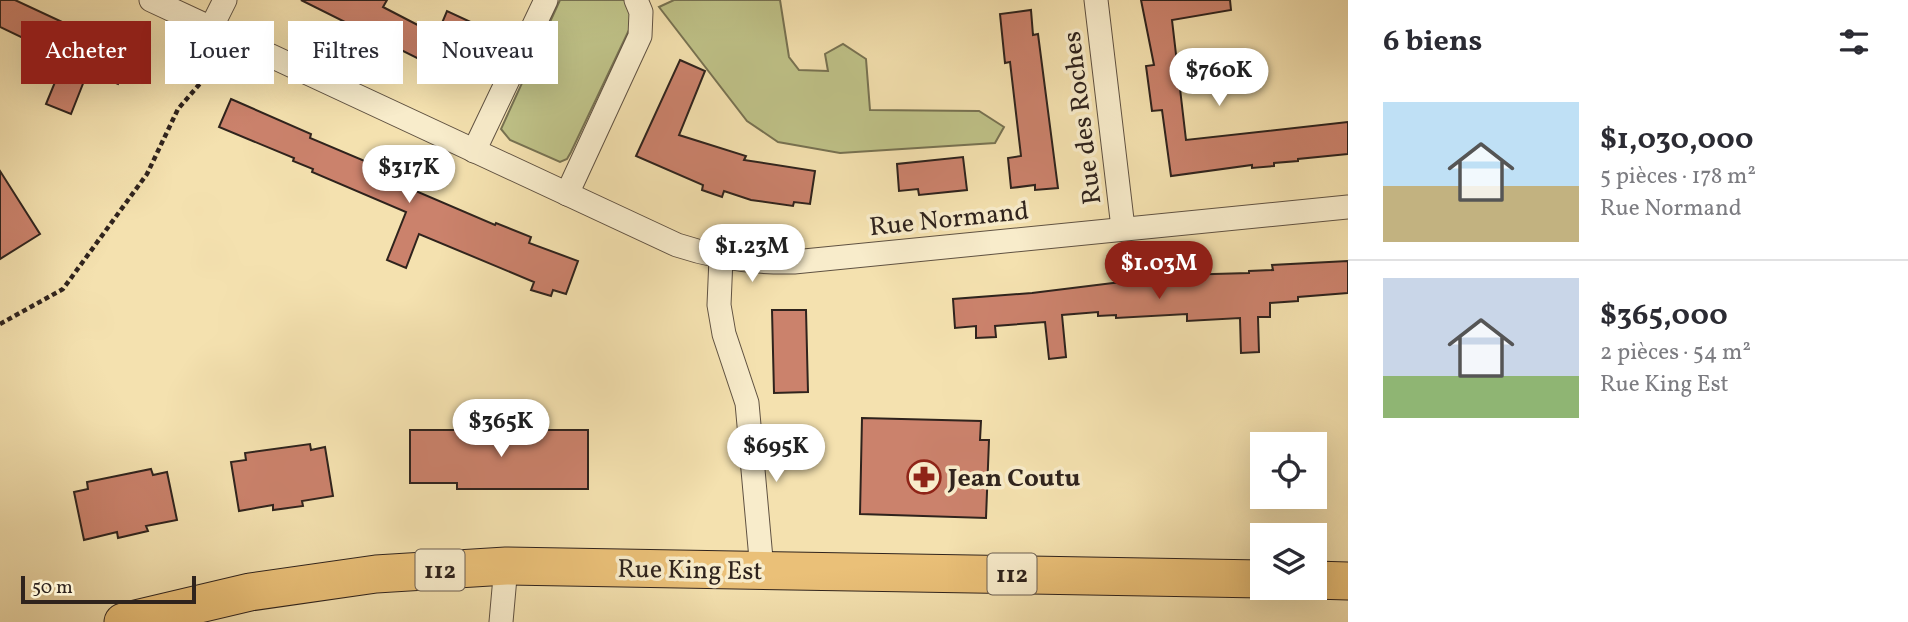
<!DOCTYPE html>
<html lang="fr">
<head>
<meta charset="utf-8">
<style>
	:root { --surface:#fff; --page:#f7f7f7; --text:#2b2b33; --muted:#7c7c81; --line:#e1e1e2; --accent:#8f2418 }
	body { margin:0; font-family:Vollkorn,serif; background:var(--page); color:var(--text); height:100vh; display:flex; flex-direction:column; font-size:26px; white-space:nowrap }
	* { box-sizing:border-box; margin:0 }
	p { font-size:23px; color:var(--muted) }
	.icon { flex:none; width:38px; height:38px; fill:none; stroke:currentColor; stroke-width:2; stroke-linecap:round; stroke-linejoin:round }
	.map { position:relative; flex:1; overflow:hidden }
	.panel { display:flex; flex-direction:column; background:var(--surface); width:560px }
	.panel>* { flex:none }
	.hud { position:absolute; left:21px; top:21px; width:665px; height:63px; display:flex; gap:14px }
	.buttons { position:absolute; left:1250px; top:432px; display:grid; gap:14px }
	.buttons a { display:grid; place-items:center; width:77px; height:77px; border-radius:0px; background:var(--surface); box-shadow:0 7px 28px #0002; font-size:35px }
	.scale { position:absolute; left:21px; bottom:18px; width:175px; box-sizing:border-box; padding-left:7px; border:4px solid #2f231d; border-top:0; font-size:19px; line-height:24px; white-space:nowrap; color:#2f231d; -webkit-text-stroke:5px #f8eccb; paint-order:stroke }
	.price { position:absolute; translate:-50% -60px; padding:0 16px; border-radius:24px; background:#fff; color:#222; font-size:23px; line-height:46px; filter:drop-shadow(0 2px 4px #0008) }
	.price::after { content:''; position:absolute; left:50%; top:42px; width:21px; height:16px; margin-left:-10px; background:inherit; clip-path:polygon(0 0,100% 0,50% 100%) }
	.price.active { background:var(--accent); color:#fff }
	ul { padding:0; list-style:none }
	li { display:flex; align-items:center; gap:21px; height:175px; padding:0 35px }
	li+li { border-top:2px solid var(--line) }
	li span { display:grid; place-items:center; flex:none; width:196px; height:140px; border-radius:0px; color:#555 }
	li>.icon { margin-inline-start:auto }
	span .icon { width:84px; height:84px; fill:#fffc; stroke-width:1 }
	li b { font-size:30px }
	h2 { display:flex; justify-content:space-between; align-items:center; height:84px; padding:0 35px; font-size:30px }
	.chip { padding:0 24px; border-radius:0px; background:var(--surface); box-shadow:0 7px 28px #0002; font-size:24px; line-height:63px }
	.chip.active { background:var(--accent); color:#fff }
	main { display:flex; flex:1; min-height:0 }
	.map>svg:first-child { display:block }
	.green { fill:#bfc288; stroke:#777252; stroke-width:2 }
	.building { fill:#cb826c; stroke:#2f231d; stroke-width:2 }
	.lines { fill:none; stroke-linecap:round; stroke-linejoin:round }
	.street-casing { stroke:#605242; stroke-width:25 }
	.primary-casing { stroke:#2f231d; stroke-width:39 }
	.path { stroke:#2f231d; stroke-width:4.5; stroke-dasharray:5 3.5; stroke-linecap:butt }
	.street { stroke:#f8eccb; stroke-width:23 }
	.primary { stroke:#eac078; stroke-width:37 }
	.labels { text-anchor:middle; stroke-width:7; stroke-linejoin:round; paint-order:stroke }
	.shield { fill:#f8eccb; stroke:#6b5f51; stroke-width:2 }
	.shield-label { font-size:24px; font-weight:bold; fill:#2f231d }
	.street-label { font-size:26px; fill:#2f231d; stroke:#f8eccb }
	.poi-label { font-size:26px; font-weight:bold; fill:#2f231d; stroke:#f8eccb; text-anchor:start }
</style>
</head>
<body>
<main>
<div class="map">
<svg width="1348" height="622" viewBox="0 0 1348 622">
	<rect width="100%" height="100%" fill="#f4e1af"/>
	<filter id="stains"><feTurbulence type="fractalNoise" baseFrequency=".00286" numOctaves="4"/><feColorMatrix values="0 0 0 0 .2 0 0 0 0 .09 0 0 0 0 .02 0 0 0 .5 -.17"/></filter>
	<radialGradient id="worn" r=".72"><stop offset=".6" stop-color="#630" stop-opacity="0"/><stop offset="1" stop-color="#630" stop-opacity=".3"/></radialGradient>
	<g class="green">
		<path d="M 560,0 L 625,0 L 631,15 L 629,30 L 571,152 L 567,159 L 560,162 L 510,140 L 501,129 Z"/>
		<path d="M 674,0 L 780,0 L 789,57 L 799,70 L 828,71 L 825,54 L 843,44 L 866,59 L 870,110 L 979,111 L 1004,127 L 995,143 L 840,153 L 778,142 L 747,121 L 659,7 Z"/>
	</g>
	<g class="building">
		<path d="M 0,0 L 15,0 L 131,54 L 118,84 L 88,71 L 71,114 L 46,104 L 65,58 L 0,27 Z"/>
		<path d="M 301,0 L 387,0 L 383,7 L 437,35 L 447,11 L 475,24 L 451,75 Z"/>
		<path d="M 1141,0 L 1230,0 L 1231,10 L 1172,20 L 1186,140 L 1348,122 L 1348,154 L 1298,159 L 1298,161 L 1274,163 L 1274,166 L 1252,168 L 1252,165 L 1171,176 L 1162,110 L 1152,111 L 1146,66 L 1154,65 Z"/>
		<path d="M 1031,10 L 1033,35 L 1038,34 L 1058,188 L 1035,190 L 1035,185 L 1011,188 L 1008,158 L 1021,156 L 1010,62 L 1005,63 L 1000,14 Z"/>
		<path d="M 680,60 L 705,71 L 679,135 L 746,156 L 744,160 L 815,171 L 810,204 L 794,202 L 793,206 L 751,200 L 724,191 L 722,197 L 702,190 L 703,185 L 636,156 Z"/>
		<path d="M 231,99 L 311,134 L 310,138 L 386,170 L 385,172 L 399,178 L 397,183 L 495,225 L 496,223 L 531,237 L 529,243 L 578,261 L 566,294 L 553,290 L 551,296 L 531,290 L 534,282 L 419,234 L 406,268 L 387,260 L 406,212 L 312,172 L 313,169 L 293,161 L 294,158 L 219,127 Z"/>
		<path d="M 963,157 L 967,190 L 919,195 L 918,189 L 899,191 L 897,164 Z"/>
		<path d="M 0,171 L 40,234 L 0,259 Z"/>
		<path d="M 1348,261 L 1348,293 L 1298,297 L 1298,301 L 1270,303 L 1270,317 L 1258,317 L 1259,352 L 1241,353 L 1240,318 L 1187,321 L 1187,314 L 1116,318 L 1116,315 L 1098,316 L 1098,312 L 1062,315 L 1066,357 L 1049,359 L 1045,322 L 995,326 L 996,337 L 976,338 L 976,326 L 955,328 L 953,299 L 1032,293 L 1113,283 L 1179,279 L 1179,275 L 1249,273 L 1249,271 L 1273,270 L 1272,265 Z"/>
		<path d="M 772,310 L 806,310 L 808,392 L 774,393 Z"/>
		<path d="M 862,418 L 981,421 L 980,440 L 989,440 L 986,518 L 860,514 Z"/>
		<path d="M 410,430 L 588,430 L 588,489 L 457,489 L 457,483 L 410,483 Z"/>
		<path d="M 310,444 L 311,450 L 325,447 L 333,496 L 302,501 L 303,506 L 273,510 L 273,505 L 239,511 L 231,462 L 246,460 L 245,453 Z"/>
		<path d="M 151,469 L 153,475 L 167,472 L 177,520 L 146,526 L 148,531 L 118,538 L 117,532 L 84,540 L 74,492 L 88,489 L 87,482 Z"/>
	</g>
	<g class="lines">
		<defs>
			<g id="street">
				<path d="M 151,0 L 677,245 C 716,258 752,263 794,262 L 1348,207"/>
				<path d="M 1096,0 L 1123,228"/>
				<path d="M 211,28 L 225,0"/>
				<path d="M 474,151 L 546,0"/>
				<path d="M 567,194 L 640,36 L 641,12 L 636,0"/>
				<path d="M 721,258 L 719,305 L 724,334 L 747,403 L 762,570"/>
				<path d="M 501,622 L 506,566"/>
			</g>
			<g id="primary">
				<path d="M 1314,580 L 1348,581"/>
				<path d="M 123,622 L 250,592 L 376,574 L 506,566 L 1262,579"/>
			</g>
		</defs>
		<use href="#street" class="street-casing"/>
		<use href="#primary" class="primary-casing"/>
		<path class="path" d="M 0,324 L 63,289 L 147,174 L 178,109 L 223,57"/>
		<use href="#street" class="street"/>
		<use href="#primary" class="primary"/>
	</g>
	<defs>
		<symbol id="pharmacy-ring" viewBox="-11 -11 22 22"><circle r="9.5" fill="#f8eccb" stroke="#8f2418" stroke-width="1.5"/><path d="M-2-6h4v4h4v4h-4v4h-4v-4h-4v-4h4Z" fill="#8f2418"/></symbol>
	</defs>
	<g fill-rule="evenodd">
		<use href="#pharmacy-ring" x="905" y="458" width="38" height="38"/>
	</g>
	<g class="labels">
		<g class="shield">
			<rect x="415.5" y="549.5" width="49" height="41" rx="5"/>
			<rect x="987.5" y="553.5" width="49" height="41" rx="5"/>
		</g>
		<g class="shield-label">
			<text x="440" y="578">112</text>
			<text x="1012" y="582">112</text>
		</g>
		<g class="street-label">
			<text transform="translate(1081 118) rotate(-97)" y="9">Rue des Roches</text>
			<text transform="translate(949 218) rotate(-6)" y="9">Rue Normand</text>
			<text transform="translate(690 569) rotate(1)" y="9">Rue King Est</text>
		</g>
		<g class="poi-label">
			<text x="948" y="486">Jean Coutu</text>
		</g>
	</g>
	<rect width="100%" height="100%" filter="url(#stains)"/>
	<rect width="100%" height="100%" fill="url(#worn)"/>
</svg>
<div class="buttons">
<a><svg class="icon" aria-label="locate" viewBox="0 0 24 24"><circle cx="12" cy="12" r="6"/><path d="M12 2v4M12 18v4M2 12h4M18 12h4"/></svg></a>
<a><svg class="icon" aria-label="layers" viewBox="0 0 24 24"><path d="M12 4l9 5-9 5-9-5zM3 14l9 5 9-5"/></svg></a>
</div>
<div class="scale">50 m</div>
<b class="price" style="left:1219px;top:108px">$760K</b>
<b class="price" style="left:409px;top:205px">$317K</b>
<b class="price" style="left:752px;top:284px">$1.23M</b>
<b class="price active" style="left:1159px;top:301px">$1.03M</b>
<b class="price" style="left:501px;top:459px">$365K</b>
<b class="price" style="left:776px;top:484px">$695K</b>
<div class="hud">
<a class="chip active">Acheter</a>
<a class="chip">Louer</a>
<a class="chip">Filtres</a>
<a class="chip">Nouveau</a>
</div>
</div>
<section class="panel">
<h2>6 biens<svg class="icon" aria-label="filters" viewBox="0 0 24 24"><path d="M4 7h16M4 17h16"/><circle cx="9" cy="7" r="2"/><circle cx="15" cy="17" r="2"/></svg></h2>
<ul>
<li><span style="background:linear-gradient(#bfe0f5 60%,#c2b280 0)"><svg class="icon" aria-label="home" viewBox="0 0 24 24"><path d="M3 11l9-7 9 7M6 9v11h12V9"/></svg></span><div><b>$1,030,000</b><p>5 pièces · 178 m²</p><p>Rue Normand</p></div></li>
<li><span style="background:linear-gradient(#c9d6e8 70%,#8fb573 0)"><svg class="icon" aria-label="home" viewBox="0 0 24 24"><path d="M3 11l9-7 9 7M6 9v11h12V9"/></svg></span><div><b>$365,000</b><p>2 pièces · 54 m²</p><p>Rue King Est</p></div></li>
</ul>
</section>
</main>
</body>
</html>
